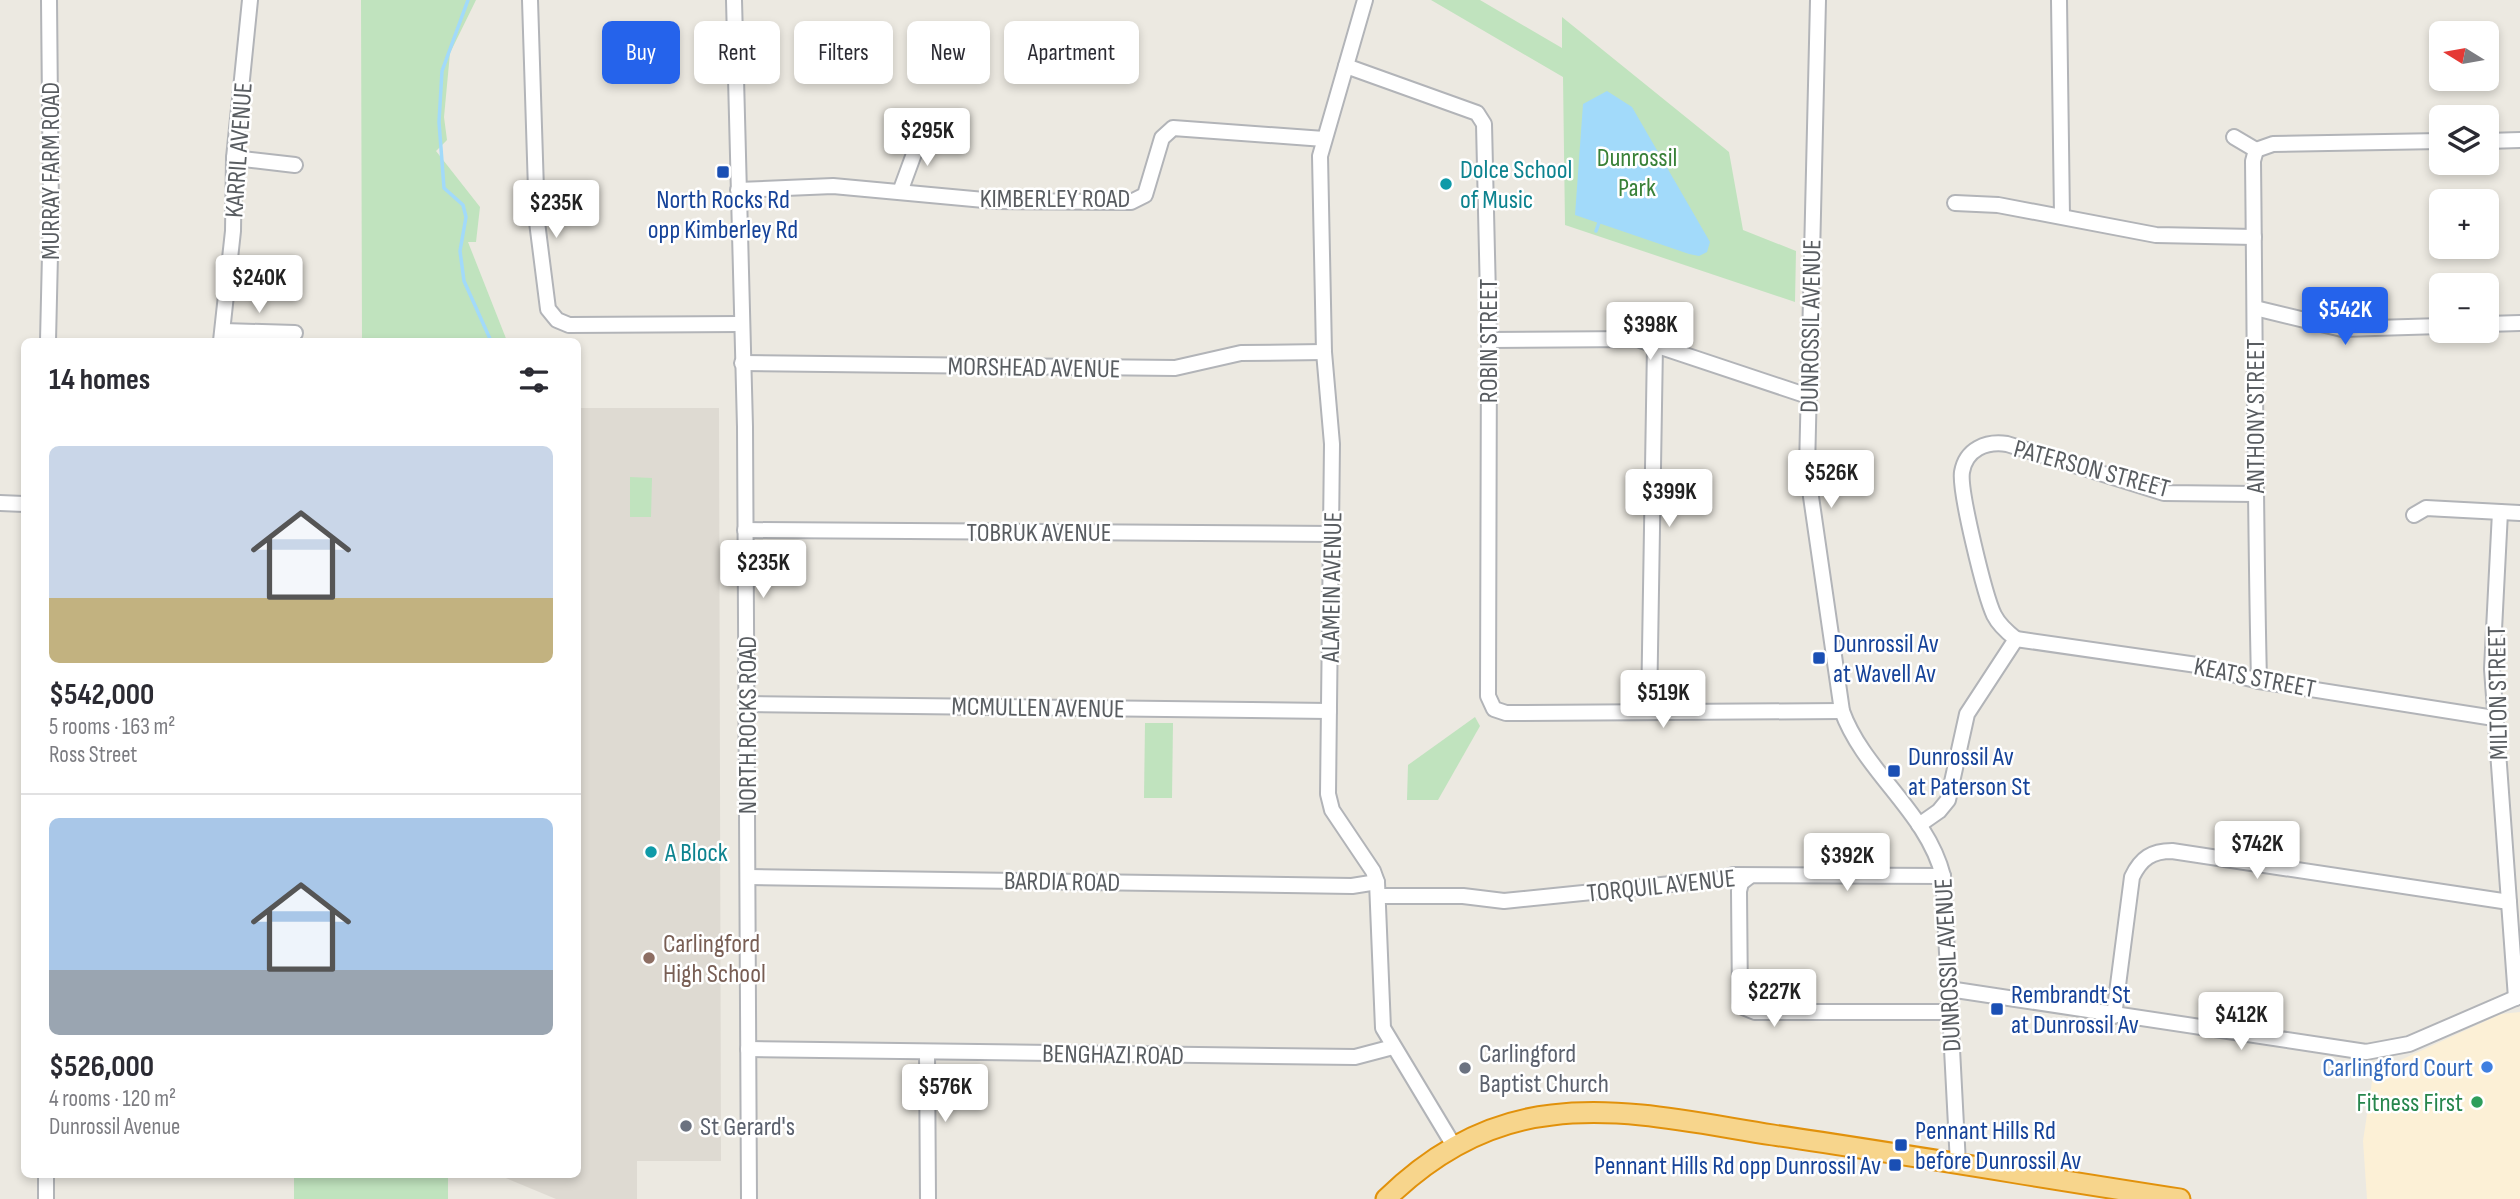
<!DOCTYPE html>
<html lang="en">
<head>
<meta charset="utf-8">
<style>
	:root { --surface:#fff; --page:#f7f7f7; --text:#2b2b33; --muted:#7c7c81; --line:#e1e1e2; --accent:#2563eb }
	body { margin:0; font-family:"Sofia Sans Condensed",sans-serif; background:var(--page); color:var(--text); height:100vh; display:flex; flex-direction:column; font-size:26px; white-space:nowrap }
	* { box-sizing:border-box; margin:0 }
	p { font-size:23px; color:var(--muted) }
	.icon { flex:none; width:38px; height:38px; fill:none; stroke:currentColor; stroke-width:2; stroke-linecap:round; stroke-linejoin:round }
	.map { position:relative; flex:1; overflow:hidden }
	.drawer { position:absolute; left:21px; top:338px; width:560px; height:840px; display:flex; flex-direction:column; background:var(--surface); border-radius:10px; box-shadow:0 4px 10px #0003 }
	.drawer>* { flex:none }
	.guide { position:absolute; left:602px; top:21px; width:665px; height:63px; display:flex; gap:14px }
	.needle { width:46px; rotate:281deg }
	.tools { position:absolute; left:2429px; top:21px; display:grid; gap:14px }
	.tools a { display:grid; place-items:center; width:70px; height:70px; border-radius:10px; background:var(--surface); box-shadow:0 4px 10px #0003; font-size:35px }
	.price { position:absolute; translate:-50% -60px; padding:0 16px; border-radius:7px; background:#fff; color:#222; font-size:23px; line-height:46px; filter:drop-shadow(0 2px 4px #0008) }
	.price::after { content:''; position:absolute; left:50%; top:42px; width:21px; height:16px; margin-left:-10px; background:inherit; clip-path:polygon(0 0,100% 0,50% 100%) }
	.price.active { background:var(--accent); color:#fff }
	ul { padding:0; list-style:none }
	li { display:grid; align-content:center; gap:14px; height:371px; padding:0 28px }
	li+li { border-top:2px solid var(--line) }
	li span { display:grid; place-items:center; height:217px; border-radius:10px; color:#555 }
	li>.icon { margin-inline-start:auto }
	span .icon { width:126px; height:126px; fill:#fffc; stroke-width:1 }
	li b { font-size:30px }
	h2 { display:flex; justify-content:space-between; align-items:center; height:84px; padding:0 28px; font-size:30px }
	.chip { padding:0 24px; border-radius:10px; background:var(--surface); box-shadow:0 4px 10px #0003; font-size:24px; line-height:63px }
	.chip.active { background:var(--accent); color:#fff }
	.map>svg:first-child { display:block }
	.commercial { fill:#fcf0d6 }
	.education { fill:#dedad2 }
	.green { fill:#c0e3be }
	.water { fill:#a2dafa }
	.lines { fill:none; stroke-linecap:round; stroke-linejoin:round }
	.stream { stroke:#a2dafa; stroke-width:3.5 }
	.minor-casing { stroke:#b2b4b8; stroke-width:18 }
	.highway-casing { stroke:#e1910b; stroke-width:23 }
	.minor { stroke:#fff; stroke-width:14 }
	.highway { stroke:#f7d58c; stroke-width:19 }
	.transit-dot { fill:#1a4fb4; stroke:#fff; stroke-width:2.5 }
	.culture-dot { fill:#0f9aa8; stroke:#fff; stroke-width:2.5 }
	.education-dot { fill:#8d6e63; stroke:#fff; stroke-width:2.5 }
	.shop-dot { fill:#3f7fe0; stroke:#fff; stroke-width:2.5 }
	.worship-dot { fill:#6b7280; stroke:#fff; stroke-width:2.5 }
	.leisure-dot { fill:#2e9e5b; stroke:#fff; stroke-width:2.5 }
	.labels { text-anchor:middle; stroke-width:5; stroke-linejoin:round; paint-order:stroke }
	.street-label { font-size:26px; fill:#595d61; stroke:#fff }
	.park-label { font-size:26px; fill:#398138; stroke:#fff }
	.culture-label { font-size:26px; fill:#0d838f; stroke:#fff; text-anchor:start }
	.transit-label { font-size:26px; fill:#164399; stroke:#fff; text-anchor:start }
	.education-label { font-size:26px; fill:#785e54; stroke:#fff; text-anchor:start }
	.worship-label { font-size:26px; fill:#5b616d; stroke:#fff; text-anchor:start }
	.shop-label { font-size:26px; fill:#366cbe; stroke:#fff; text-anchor:end }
	.leisure-label { font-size:26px; fill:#27864d; stroke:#fff; text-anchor:end }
</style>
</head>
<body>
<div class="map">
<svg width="2520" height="1199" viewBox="0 0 2520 1199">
	<rect width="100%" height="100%" fill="#ece9e1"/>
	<path class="commercial" d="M 2520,1012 L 2520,1199 L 2367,1199 L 2363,1141 L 2374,1068 L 2381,1069 L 2501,1014 Z"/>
	<path class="education" d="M 578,408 L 719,408 L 721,1161 L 637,1161 L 637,1199 L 556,1199 L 496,1174 L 578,1174 Z"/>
	<g class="green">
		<path d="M 361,0 L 476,0 L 450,53 L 444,117 L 447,140 L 436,151 L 480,207 L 476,242 L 468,242 L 507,341 L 362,341 Z"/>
		<path d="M 1431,0 L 1480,0 L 1562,48 L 1562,17 L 1729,152 L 1743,230 L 1796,251 L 1795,302 L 1565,225 L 1563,77 Z"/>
		<path d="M 630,477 L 652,478 L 651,517 L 630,517 Z"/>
		<path d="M 1475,717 L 1480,726 L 1438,800 L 1407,800 L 1408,765 Z"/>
		<path d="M 1145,723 L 1173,723 L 1172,798 L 1144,798 Z"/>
		<rect x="294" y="1174" width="154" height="25"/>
	</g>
	<path class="water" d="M 1607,91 L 1632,107 L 1710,242 L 1707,252 L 1699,256 L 1689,254 L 1575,215 L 1583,104 Z"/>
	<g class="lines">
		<g class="stream">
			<path d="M 468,0 L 442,71 L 439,122 L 444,188 L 463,205 L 466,217 L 460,251 L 464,281 L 491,341"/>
			<path d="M 1596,231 L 1600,220"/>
		</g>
		<defs>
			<g id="minor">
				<path d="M 530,0 L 537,222 L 548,309 L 557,320 L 569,325 L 740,324"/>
				<path d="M 734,0 L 745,427 L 749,1199"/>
				<path d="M 1365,0 L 1320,156 L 1324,352 L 1332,444 L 1328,794 L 1332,810 L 1373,871 L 1377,882 L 1383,1028 L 1454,1146"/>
				<path d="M 1818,0 L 1807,469 L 1842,711 C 1864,772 1927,812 1943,876 L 1958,1164"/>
				<path d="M 2059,0 L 2062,216"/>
				<path d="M 1346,66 L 1477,113 L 1484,124 L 1489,340 L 1488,696 L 1494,709 L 1506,713 L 1842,711"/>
				<path d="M 2234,137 L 2256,150"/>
				<path d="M 2487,141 L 2520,140"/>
				<path d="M 2256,150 L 2253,161 C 2255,334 2255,508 2259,681"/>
				<path d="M 2256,150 L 2273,144 L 2441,141"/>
				<path d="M 234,158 L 295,165"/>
				<path d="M 738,190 L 833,186 L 995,201 L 1131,202 L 1145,195 L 1162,138 L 1173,128 L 1324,139"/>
				<path d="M 900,192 L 922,132"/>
				<path d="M 1955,203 L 1998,205 L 2156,235 L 2254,237"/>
				<path d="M 2255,308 L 2342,329 L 2441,326"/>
				<path d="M 2487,324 L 2520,323"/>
				<path d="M 223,331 L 295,333"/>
				<path d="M 1489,340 L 1637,339 L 1808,396"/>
				<path d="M 48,341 L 51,211 L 49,0"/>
				<path d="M 221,341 L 233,231 L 234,158 L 250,0"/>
				<path d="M 742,363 L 1175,368 L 1241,353 L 1324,352"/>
				<path d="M 0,503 L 24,504"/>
				<path d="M 2500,512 L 2492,669 L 2516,998"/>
				<path d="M 2414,515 L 2426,508 L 2520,513"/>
				<path d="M 745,530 L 1332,534"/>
				<path d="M 2016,639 L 2197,665 L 2259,681 L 2494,718"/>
				<path d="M 747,704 L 1329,711"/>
				<path d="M 1649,712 L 1655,345"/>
				<path d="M 1919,825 L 1939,811 L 1948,800 L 1967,714 L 2016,639 C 2007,632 1999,625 1994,615 C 1985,596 1959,491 1962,472 C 1966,449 1986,441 2007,444 L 2164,493 L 2255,494"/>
				<path d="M 1750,876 L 1741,883 L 1739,891 L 1740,1001 L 1743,1007 L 1755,1012 L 1950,1012"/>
				<path d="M 748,877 L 1352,886 L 1377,882"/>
				<path d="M 1379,896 L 1463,896 L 1504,901 L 1720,879 L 1733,875 L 1943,876"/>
				<path d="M 1949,989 L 2366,1052 L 2409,1044 L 2520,996"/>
				<path d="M 2114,1016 L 2132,877 C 2141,858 2152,851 2172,851 L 2509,902"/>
				<path d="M 748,1049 L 1355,1057 L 1393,1047"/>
				<path d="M 927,1052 L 928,1199"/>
				<path d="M 46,1199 L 46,1174"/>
			</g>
			<path id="highway" d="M 1386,1199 C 1432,1154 1487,1122 1552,1115 C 1625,1106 1701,1124 1773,1135 C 1909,1155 2044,1178 2180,1199"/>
		</defs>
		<use href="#minor" class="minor-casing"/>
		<use href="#highway" class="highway-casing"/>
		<use href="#minor" class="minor"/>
		<use href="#highway" class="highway"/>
	</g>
	<g class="transit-dot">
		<rect x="716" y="165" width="14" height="14" rx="3.5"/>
		<rect x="1812" y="651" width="14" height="14" rx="3.5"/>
		<rect x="1887" y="764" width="14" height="14" rx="3.5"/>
		<rect x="1990" y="1002" width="14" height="14" rx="3.5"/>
		<rect x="1894" y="1138" width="14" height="14" rx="3.5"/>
		<rect x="1888" y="1158" width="14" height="14" rx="3.5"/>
	</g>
	<g class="culture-dot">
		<circle cx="1446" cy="184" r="7"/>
		<circle cx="651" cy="852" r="7"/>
	</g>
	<circle class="education-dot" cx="649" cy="958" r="7"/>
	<circle class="shop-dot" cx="2487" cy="1067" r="7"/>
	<g class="worship-dot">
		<circle cx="1465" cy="1068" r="7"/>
		<circle cx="686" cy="1126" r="7"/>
	</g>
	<circle class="leisure-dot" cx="2477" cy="1102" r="7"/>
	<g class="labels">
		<g class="street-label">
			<text transform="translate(238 150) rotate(-86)" y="9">KARRIL AVENUE</text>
			<text transform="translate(50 171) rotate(-90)" y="9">MURRAY FARM ROAD</text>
			<text x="1055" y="207">KIMBERLEY ROAD</text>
			<text transform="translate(1810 326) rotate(-89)" y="9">DUNROSSIL AVENUE</text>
			<text transform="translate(1488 341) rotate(-90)" y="9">ROBIN STREET</text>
			<text transform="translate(1034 367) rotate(1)" y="9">MORSHEAD AVENUE</text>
			<text transform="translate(2255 416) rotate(-90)" y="9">ANTHONY STREET</text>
			<text transform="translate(2092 468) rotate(15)" y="9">PATERSON STREET</text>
			<text x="1039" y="541">TOBRUK AVENUE</text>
			<text transform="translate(1331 587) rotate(-89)" y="9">ALAMEIN AVENUE</text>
			<text transform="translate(2255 677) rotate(11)" y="9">KEATS STREET</text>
			<text transform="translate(2497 693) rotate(-91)" y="9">MILTON STREET</text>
			<text transform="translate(1038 707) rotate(1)" y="9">MCMULLEN AVENUE</text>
			<text transform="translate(747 725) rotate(-90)" y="9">NORTH ROCKS ROAD</text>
			<text transform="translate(1062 881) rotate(1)" y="9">BARDIA ROAD</text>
			<text transform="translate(1661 885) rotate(-6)" y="9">TORQUIL AVENUE</text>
			<text transform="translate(1947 965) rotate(-93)" y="9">DUNROSSIL AVENUE</text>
			<text transform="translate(1113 1054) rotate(1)" y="9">BENGHAZI ROAD</text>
		</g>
		<g class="park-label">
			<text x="1637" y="166">Dunrossil<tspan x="1637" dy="30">Park</tspan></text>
		</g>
		<g class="culture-label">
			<text x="1460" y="178">Dolce School<tspan x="1460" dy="30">of Music</tspan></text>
			<text x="665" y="861">A Block</text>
		</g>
		<g class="transit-label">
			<text x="723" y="208" text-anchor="middle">North Rocks Rd<tspan x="723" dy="30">opp Kimberley Rd</tspan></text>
			<text x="1833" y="652">Dunrossil Av<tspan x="1833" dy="30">at Wavell Av</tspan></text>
			<text x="1908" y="765">Dunrossil Av<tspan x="1908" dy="30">at Paterson St</tspan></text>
			<text x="2011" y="1003">Rembrandt St<tspan x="2011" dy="30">at Dunrossil Av</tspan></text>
			<text x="1915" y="1139">Pennant Hills Rd<tspan x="1915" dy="30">before Dunrossil Av</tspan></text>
			<text x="1881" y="1174" text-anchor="end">Pennant Hills Rd opp Dunrossil Av</text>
		</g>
		<g class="education-label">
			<text x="663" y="952">Carlingford<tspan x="663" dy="30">High School</tspan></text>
		</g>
		<g class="worship-label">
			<text x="1479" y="1062">Carlingford<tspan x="1479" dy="30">Baptist Church</tspan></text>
			<text x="700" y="1135">St Gerard's</text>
		</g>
		<g class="shop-label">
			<text x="2473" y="1076">Carlingford Court</text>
		</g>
		<g class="leisure-label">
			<text x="2463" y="1111">Fitness First</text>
		</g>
	</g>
</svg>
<div class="tools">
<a><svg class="needle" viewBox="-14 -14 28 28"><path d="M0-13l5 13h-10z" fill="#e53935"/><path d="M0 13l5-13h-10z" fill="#7c7c81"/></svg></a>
<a><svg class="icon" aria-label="layers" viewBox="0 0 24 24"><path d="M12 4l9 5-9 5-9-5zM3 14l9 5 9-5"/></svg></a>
<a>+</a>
<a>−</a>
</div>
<b class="price" style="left:927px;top:168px">$295K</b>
<b class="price" style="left:556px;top:240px">$235K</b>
<b class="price" style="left:259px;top:315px">$240K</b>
<b class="price active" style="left:2345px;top:347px">$542K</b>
<b class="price" style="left:1650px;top:362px">$398K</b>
<b class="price" style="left:1831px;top:510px">$526K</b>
<b class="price" style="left:1669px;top:529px">$399K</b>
<b class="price" style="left:763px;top:600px">$235K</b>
<b class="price" style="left:1663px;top:730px">$519K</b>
<b class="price" style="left:2257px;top:881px">$742K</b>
<b class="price" style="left:1847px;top:893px">$392K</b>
<b class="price" style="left:1774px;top:1029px">$227K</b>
<b class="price" style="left:2241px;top:1052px">$412K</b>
<b class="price" style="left:945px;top:1124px">$576K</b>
<div class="guide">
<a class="chip active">Buy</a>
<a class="chip">Rent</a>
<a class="chip">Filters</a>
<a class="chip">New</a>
<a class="chip">Apartment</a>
</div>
<section class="drawer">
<h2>14 homes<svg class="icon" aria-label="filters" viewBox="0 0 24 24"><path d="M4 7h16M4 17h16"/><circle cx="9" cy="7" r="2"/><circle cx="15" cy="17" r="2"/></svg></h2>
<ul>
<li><span style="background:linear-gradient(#c9d6e8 70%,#c2b280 0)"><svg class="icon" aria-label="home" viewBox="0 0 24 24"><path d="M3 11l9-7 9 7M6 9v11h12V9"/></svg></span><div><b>$542,000</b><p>5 rooms · 163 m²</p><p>Ross Street</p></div></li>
<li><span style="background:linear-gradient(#a9c7e8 70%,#9aa5b1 0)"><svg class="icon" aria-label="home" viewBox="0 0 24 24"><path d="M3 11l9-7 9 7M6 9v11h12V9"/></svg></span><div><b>$526,000</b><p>4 rooms · 120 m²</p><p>Dunrossil Avenue</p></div></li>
</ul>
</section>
</div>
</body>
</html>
